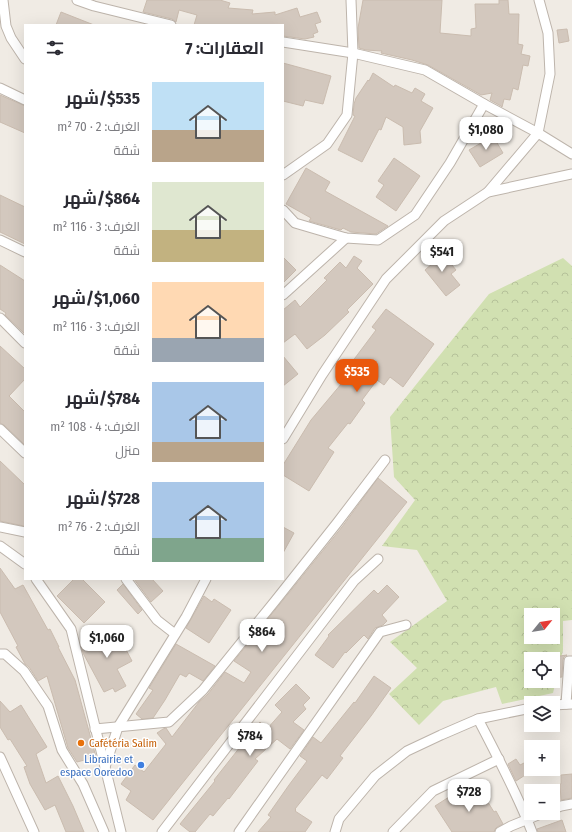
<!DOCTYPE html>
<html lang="ar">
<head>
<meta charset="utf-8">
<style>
	:root { --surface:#fff; --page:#f7f7f7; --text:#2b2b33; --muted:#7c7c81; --accent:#ea580c }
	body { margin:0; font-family:"Fira Sans Condensed",Cairo,sans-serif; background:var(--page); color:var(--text); direction:rtl; height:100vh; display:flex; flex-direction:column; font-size:15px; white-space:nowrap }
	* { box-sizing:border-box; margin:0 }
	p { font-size:13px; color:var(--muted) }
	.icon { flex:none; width:22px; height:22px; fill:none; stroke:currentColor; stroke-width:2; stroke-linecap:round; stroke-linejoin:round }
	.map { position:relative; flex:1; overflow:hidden; direction:ltr }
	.side { position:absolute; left:24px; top:24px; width:260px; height:556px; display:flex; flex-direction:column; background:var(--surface); border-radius:0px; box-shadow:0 4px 16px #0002; direction:rtl }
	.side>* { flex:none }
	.needle { width:26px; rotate:60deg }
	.buttons { position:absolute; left:524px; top:608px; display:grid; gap:8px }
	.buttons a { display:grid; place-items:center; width:36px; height:36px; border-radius:0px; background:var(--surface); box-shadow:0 4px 16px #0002; font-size:20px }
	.price { position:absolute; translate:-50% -34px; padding:0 9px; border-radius:8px; background:#fff; color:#222; font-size:13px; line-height:26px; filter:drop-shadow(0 1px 2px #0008) }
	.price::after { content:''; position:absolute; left:50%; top:24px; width:12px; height:9px; margin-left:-6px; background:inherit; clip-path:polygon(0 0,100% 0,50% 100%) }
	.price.active { background:var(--accent); color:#fff }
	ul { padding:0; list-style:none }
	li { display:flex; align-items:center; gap:12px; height:100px; padding:0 20px }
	li span { display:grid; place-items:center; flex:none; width:112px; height:80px; border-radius:0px; color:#555 }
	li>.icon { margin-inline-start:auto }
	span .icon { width:48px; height:48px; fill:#fffc; stroke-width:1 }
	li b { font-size:17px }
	h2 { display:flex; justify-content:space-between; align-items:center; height:48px; padding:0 20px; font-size:17px }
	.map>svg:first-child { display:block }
	.forest { fill:url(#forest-crowns); fill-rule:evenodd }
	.building { fill:#d3c8be; stroke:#cabcaf }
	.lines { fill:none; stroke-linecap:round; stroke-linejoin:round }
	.street-casing { stroke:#bdb4ab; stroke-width:11 }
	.street { stroke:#fff; stroke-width:9 }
	.food-dot { fill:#e8710a; stroke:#fff; stroke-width:1.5 }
	.shop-dot { fill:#3f7fe0; stroke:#fff; stroke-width:1.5 }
	.labels { text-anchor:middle; stroke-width:3; stroke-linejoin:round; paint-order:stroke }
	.food-label { font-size:11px; fill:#c56008; stroke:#fff; text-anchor:start }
	.shop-label { font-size:11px; fill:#366cbe; stroke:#fff; text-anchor:end }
</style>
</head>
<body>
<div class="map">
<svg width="572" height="832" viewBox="0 0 572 832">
	<defs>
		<pattern id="forest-crowns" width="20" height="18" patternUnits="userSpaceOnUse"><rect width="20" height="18" fill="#d1e0b1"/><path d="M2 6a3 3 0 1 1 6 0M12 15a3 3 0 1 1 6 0" fill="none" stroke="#b5c199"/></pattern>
	</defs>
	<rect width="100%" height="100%" fill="#f0ebe4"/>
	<path class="forest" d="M 563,258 L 572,266 L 572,620 L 563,621 L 563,650 L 553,693 L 502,704 L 496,687 L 443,701 L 419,725 L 389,694 L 417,668 L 390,642 L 447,601 L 417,550 L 382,546 L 415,500 L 394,477 L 390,417 L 489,294 ZM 531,615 L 553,615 L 553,637 L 531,637 ZM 531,659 L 553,659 L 553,681 L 531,681 Z"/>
	<g class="building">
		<path d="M 147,0 L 220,0 L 230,3 L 228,8 L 253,10 L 252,14 L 275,12 L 275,15 L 297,8 L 300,17 L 317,12 L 321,22 L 315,24 L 318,32 L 313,34 L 314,37 L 305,39 L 283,36 L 283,25 L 194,25 L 197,15 L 179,10 L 176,22 L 172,19 L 143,12 Z"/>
		<path d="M 363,0 L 442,0 L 440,33 L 471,36 L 471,29 L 476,28 L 475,4 L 499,4 L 499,0 L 508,0 L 509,14 L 519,14 L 518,44 L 523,45 L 521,54 L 530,56 L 528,66 L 523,65 L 518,90 L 513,88 L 510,100 L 504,99 L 502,107 L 501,106 L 490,100 L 492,93 L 481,95 L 428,65 L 412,60 L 381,53 L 382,51 L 366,50 L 359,48 L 358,28 Z"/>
		<path d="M 61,12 L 94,25 L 56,25 Z"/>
		<path d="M 567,29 L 569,41 L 559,43 L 557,30 Z"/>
		<path d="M 283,63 L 331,76 L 323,104 L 305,100 L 303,106 L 283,101 Z"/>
		<path d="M 373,73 L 394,87 L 395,85 L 412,93 L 415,88 L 425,94 L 421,101 L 433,108 L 420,131 L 421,143 L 404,145 L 403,127 L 386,117 L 381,130 L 379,129 L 362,162 L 338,150 L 355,116 L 353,115 L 354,104 L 356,98 L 368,80 L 369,81 Z"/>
		<path d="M 0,95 L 25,106 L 25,133 L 0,122 Z"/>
		<path d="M 493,136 L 503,153 L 480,167 L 469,150 Z"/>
		<path d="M 394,158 L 420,176 L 396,211 L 376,197 L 384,185 L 378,181 Z"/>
		<path d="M 306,168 L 330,182 L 325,191 L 388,226 L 376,234 L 351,232 L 343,228 L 341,230 L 309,221 L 311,218 L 286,204 Z"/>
		<path d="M 0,195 L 25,207 L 25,244 L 0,232 Z"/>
		<path d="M 439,249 L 456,270 L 451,274 L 460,285 L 446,296 L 425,270 L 433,263 L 428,258 Z"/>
		<path d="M 354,256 L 362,261 L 357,268 L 373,284 L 347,310 L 349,312 L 325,335 L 307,349 L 295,334 L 283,343 L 283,310 L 295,300 L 300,307 L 327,280 L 324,278 L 340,262 L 346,268 Z"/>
		<path d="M 283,257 L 296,270 L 283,283 Z"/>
		<path d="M 0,265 L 25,281 L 25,334 L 5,315 L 6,313 L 0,309 Z"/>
		<path d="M 386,309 L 434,344 L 403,387 L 390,377 L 384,385 L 377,380 L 362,400 L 365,403 L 350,424 L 348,423 L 328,448 L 334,452 L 309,491 L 283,475 L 283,465 L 311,420 L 347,377 L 343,374 L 376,330 L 372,327 Z"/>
		<path d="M 0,346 L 25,369 L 25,379 L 9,396 L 25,412 L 25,445 L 4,425 L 0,423 Z"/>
		<path d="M 283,356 L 298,374 L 283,386 Z"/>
		<path d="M 0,461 L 25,485 L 25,525 L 24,526 L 0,521 Z"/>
		<path d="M 378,478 L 407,502 L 153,820 L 126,800 L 131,791 L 121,784 L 135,765 L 144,772 L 166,744 L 157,733 L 163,729 L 166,728 L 172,737 L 199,702 L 208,694 L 225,672 L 244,683 L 251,672 L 234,661 L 342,527 Z"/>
		<path d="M 283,527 L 294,533 L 283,553 Z"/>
		<path d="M 0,568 L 15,589 L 23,585 L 48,630 L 50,629 L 59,647 L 58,647 L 75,680 L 96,757 L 77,762 L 68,748 L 47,676 L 38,681 L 29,667 L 25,664 L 16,647 L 18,646 L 0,612 Z"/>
		<path d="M 74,579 L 82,579 L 105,602 L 84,623 L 57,596 Z"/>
		<path d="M 134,579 L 152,579 L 163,591 L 151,602 Z"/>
		<path d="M 123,584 L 142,610 L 138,614 L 117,590 Z"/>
		<path d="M 387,585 L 399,597 L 382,615 L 387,621 L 383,625 L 375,628 L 368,639 L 364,635 L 346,653 L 345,652 L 333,668 L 315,655 L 329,636 L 328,635 L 374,590 L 378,594 Z"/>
		<path d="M 204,596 L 212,602 L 214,599 L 231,610 L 209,643 L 186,628 Z"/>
		<path d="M 114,627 L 132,661 L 117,669 L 126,686 L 115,692 L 113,688 L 104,692 L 83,653 L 81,646 L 103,634 L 103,633 Z"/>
		<path d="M 176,644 L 215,666 L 203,681 L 189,673 L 186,677 L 180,674 L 165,700 L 153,718 L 142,719 L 136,714 L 153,690 L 149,688 Z"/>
		<path d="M 567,655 L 564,657 L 563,660 L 562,677 L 553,678 L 553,657 Z"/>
		<path d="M 374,676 L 391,688 L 371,716 L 340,756 L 343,758 L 327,779 L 322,775 L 295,809 L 296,810 L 295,811 L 312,822 L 305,832 L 258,832 L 271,817 L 268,815 L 289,785 L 307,761 L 300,756 L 313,737 L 321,743 L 354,702 L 355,703 Z"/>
		<path d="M 296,684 L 310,698 L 303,705 L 306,709 L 293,722 L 304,730 L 290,749 L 277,739 L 255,759 L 258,761 L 229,799 L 228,798 L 213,816 L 210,814 L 195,832 L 190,832 L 180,824 L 215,781 L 214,780 L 244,742 L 242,740 L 260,722 L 267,729 L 282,712 L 275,705 Z"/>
		<path d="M 0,701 L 10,712 L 21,705 L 47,747 L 36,754 L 46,783 L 58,776 L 73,806 L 84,832 L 66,832 L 55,805 L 45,810 L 30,784 L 24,767 L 27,766 L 10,739 L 8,740 L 0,727 Z"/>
		<path d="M 516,759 L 520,765 L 528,761 L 531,767 L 531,769 L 533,770 L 516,781 L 508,764 Z"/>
		<path d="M 572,774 L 572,798 L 561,800 L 560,784 L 561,784 L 561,775 Z"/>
		<path d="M 476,783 L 494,812 L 496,811 L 503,824 L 497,827 L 495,829 L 494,832 L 452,832 L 435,806 L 449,797 L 452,800 Z"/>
		<path d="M 562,820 L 566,832 L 538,832 L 537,829 Z"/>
	</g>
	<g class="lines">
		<defs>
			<g id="street">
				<path d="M 3,0 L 6,26 L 11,38 L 25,59"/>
				<path d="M 77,0 L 94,6 L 171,25"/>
				<path d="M 283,42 L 353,53 L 425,70 L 484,104 L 538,133 L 572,154"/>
				<path d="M 0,88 L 25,100"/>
				<path d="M 283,175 L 327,144 L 347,115 L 353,53 L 351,0"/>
				<path d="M 488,192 L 538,133 L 550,74 L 548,33 L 539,0"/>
				<path d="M 283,210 L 295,223 L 346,238 L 378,240 L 415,215 L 450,163 L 484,104"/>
				<path d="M 0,240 L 25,252"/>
				<path d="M 283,295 L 346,238"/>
				<path d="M 0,318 L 25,343"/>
				<path d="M 0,429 L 25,453"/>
				<path d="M 283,439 L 322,375 L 386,279 L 444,221 L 488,192 L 572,174"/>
				<path d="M 0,527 L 25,532"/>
				<path d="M 0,546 L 25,564"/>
				<path d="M 36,579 L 71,629 L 121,832"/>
				<path d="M 126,579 L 157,620 L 175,634"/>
				<path d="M 0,654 L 5,654 L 24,671 L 48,706 L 62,750 L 83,784 L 104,832"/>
				<path d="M 566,704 L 569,661 L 572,661"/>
				<path d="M 553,705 L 572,704"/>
				<path d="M 478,719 C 497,756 517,793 532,832"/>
				<path d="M 95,729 L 169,722 L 203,690 L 275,601 L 337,523 L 385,460"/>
				<path d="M 0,757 L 34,832"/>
				<path d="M 105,767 L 118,727 L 186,617 L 206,579"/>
				<path d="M 553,809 L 561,806 L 572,804"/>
				<path d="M 162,832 L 354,581 L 378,559"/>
				<path d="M 239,832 L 380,632 L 406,625"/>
				<path d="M 335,832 L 339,819 L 375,776 L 407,751 L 441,735 L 478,719 L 531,708"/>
				<path d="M 393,832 L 433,791 L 499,759"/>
				<path d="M 500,832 L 511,826 L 543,813"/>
			</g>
		</defs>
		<use href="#street" class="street-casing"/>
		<use href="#street" class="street"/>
	</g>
	<circle class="food-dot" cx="81" cy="743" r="4"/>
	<circle class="shop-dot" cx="141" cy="765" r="4"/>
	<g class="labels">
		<g class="food-label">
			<text x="89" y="747">Cafétéria Salim</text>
		</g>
		<g class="shop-label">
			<text x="133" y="763">Librairie et<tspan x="133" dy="13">espace Ooredoo</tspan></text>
		</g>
	</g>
</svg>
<div class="buttons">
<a><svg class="needle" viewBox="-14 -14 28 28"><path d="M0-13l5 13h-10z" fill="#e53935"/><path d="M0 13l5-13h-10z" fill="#7c7c81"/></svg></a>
<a><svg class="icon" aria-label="locate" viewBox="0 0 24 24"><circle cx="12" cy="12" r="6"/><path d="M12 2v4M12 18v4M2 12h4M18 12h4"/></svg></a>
<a><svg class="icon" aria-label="layers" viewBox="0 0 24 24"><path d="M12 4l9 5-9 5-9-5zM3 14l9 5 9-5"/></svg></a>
<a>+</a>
<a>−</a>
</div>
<b class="price" style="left:486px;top:151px">$1,080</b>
<b class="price" style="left:442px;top:273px">$541</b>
<b class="price active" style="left:357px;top:393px">$535</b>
<b class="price" style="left:262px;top:653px">$864</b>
<b class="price" style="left:107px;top:659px">$1,060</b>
<b class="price" style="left:250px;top:757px">$784</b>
<b class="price" style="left:469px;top:813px">$728</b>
<section class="side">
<h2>العقارات: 7<svg class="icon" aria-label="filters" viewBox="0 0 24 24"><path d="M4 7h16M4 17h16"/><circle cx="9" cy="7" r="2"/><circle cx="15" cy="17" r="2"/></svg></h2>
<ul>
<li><span style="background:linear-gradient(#bfe0f5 60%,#b9a48a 0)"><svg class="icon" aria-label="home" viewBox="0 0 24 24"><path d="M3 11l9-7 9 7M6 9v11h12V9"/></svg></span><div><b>$535/شهر</b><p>الغرف: 2 · 70 m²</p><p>شقة</p></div></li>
<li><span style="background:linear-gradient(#dfe7d0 60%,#c2b280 0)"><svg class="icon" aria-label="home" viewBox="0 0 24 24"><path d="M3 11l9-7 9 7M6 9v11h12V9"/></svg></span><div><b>$864/شهر</b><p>الغرف: 3 · 116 m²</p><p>شقة</p></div></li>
<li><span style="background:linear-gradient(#ffd9b3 70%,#9aa5b1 0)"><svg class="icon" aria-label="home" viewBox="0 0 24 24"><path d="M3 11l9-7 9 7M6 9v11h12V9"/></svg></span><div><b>$1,060/شهر</b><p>الغرف: 3 · 116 m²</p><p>شقة</p></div></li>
<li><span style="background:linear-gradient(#a9c7e8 75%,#b9a48a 0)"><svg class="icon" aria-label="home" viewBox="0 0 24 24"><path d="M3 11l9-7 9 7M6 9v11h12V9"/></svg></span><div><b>$784/شهر</b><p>الغرف: 4 · 108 m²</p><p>منزل</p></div></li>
<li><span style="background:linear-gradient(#a9c7e8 70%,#7fa58c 0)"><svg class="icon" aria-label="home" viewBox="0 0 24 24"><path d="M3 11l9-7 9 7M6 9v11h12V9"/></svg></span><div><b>$728/شهر</b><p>الغرف: 2 · 76 m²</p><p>شقة</p></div></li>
</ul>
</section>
</div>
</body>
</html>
